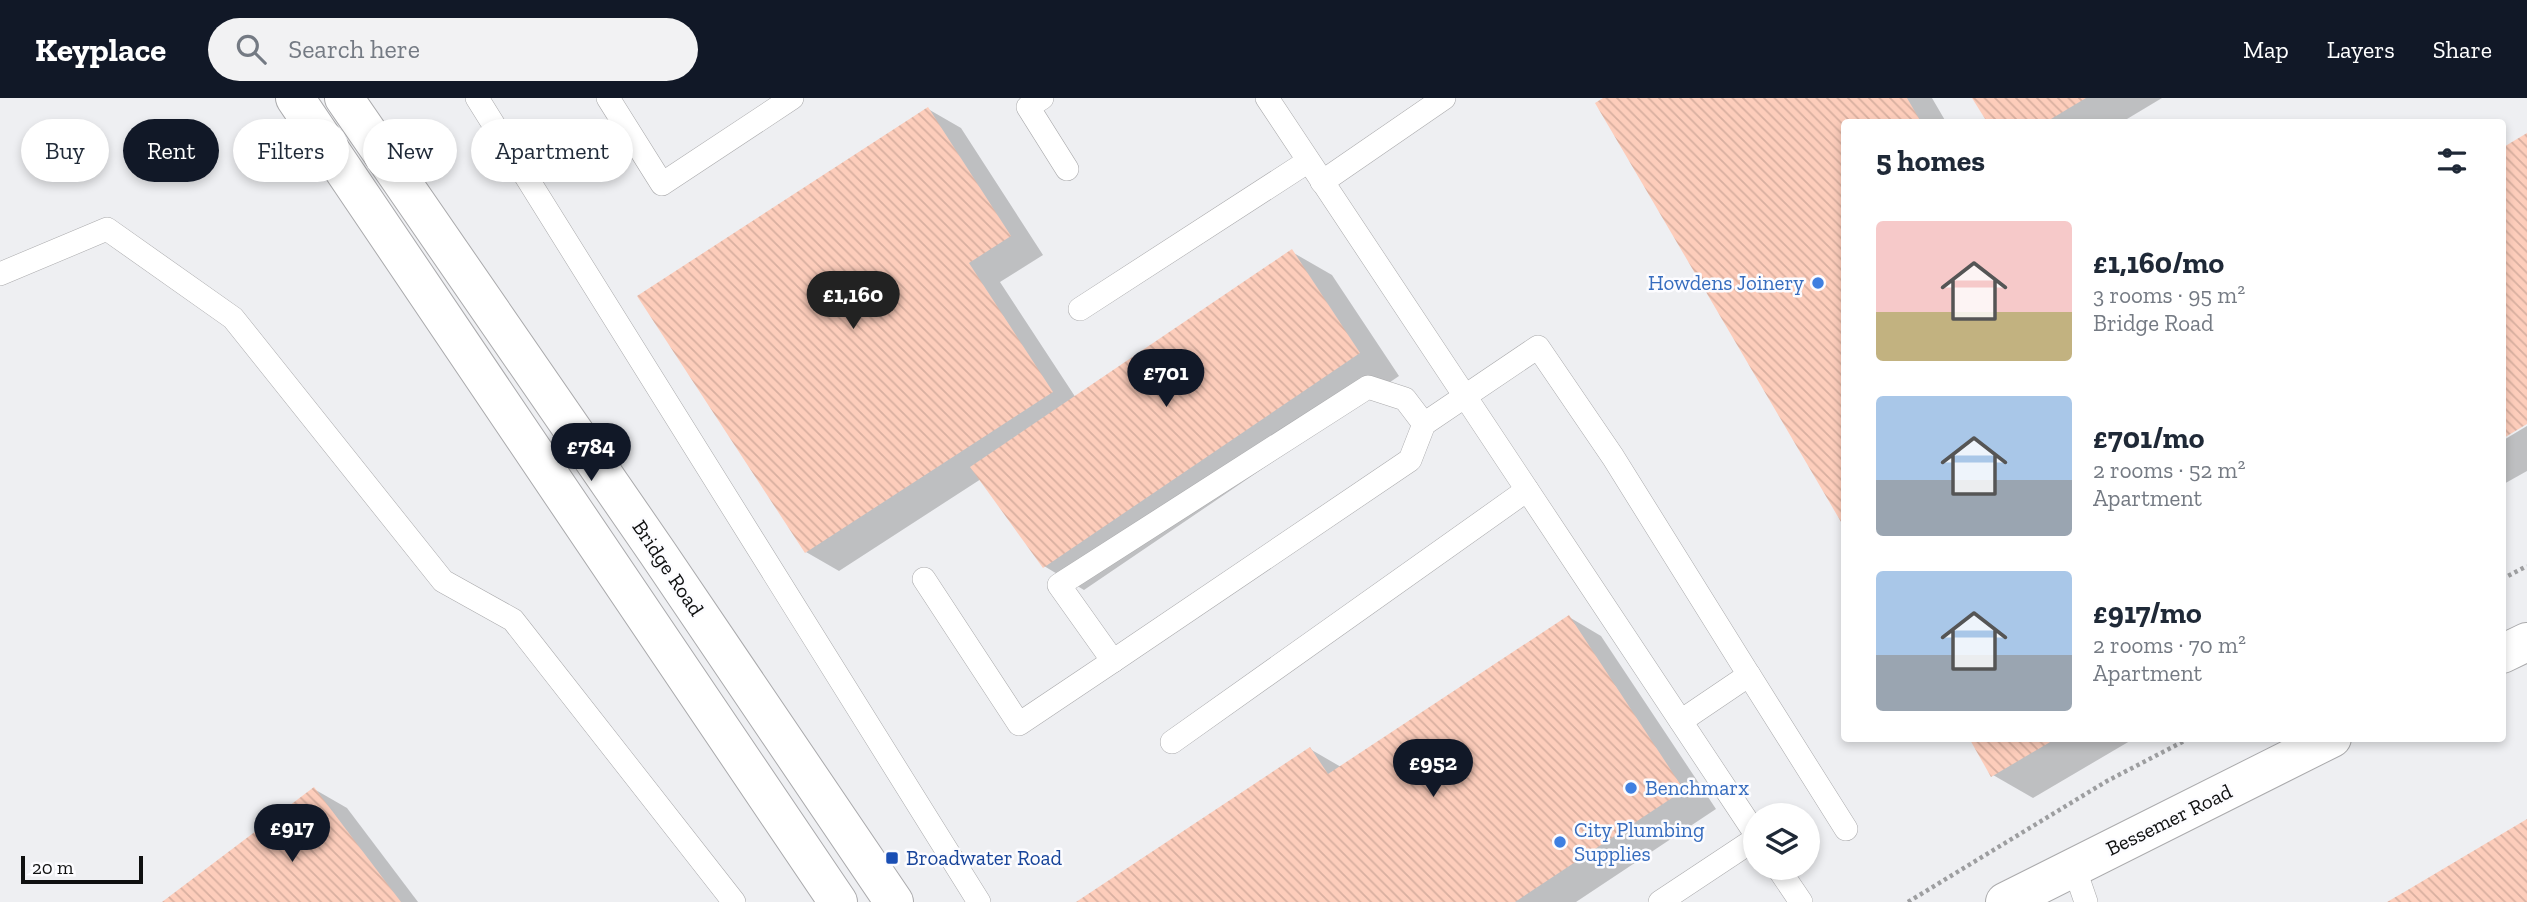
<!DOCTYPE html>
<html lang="en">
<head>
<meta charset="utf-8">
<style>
	:root { --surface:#fff; --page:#f2f2f3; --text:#1f2937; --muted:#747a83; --accent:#111827 }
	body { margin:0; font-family:"Zilla Slab",serif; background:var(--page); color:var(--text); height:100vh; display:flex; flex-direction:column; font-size:26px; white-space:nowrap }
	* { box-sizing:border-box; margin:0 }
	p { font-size:23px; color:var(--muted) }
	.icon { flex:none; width:38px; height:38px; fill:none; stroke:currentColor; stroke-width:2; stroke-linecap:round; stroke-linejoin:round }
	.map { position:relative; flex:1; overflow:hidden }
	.sheet { position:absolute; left:1841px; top:21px; width:665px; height:623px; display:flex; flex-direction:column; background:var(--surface); border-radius:7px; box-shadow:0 4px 10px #0003 }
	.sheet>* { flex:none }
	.guide { position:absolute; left:21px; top:21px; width:665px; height:63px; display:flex; gap:14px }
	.buttons { position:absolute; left:1743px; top:705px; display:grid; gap:14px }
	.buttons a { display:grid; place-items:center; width:77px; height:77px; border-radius:50%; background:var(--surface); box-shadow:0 4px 10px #0003; font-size:35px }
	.scale { position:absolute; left:21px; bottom:18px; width:122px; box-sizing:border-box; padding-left:7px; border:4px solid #0f1010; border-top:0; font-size:19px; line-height:24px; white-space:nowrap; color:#0f1010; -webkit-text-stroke:5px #fcfcff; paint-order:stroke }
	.price { position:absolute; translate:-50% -60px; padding:0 16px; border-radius:24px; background:var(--accent); color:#fff; font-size:23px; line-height:46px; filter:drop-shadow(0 2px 4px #0008) }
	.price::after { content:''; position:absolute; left:50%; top:42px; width:21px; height:16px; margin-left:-10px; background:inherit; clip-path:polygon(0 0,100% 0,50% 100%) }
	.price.active { background:#222; color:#fff }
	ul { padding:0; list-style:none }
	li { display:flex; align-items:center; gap:21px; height:175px; padding:0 35px }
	li span { display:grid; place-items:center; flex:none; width:196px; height:140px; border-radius:7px; color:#555 }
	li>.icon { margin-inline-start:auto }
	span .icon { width:84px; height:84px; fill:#fffc; stroke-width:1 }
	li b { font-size:30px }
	h2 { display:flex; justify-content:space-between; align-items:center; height:84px; padding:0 35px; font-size:30px }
	.pill { padding:0 24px; border-radius:32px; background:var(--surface); box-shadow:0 4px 10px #0003; font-size:24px; line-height:63px }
	.pill.active { background:var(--accent); color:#fff }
	header { display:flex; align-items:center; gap:42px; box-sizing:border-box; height:98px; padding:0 35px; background:var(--accent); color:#fff }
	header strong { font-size:33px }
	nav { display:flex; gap:38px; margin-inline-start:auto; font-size:24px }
	.search { width:490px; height:63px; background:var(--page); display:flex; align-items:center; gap:18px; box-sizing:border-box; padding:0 24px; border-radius:38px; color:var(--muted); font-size:26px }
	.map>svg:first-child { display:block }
	.shadow { fill:#0003 }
	.building { fill:url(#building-back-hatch) }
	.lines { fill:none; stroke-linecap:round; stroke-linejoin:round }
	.service-casing { stroke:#aaaaac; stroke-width:24 }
	.secondary-casing { stroke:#aaaaac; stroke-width:40 }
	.primary-casing { stroke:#aaaaac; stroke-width:40 }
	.path { stroke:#9d9ea0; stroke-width:4.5; stroke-dasharray:3.5 3.5; stroke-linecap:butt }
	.service { stroke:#fff; stroke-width:23 }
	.secondary { stroke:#fff; stroke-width:38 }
	.primary { stroke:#fff; stroke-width:38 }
	.shop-dot { fill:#3f7fe0; stroke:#fcfcff; stroke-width:2.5 }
	.transit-dot { fill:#1a4fb4; stroke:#fcfcff; stroke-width:2.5 }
	.labels { text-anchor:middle; stroke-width:5; stroke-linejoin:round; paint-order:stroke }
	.shop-label { font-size:21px; fill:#366cbe; stroke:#fcfcff; text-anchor:start }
	.street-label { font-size:21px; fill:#0f1010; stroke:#fcfcff }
	.transit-label { font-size:21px; fill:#164399; stroke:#fcfcff; text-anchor:start }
</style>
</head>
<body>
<header>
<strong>Keyplace</strong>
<div class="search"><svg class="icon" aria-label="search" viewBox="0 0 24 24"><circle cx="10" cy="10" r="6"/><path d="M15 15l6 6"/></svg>Search here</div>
<nav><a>Map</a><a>Layers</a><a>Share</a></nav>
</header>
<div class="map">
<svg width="2527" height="804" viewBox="0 0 2527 804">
	<defs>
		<pattern id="building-back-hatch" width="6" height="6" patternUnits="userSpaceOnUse" patternTransform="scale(1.75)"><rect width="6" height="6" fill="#fdcdbb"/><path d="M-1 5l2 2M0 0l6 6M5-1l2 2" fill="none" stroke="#d8afa0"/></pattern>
	</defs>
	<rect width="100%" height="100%" fill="#eeeff2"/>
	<g class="shadow">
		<path d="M 1606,0 L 1932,0 L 1946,24 L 1844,24 L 1844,425 L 1597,5 Z"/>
		<path d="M 1974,0 L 2162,0 L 2122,24 L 1989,24 Z"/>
		<path d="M 928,11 L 961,30 L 1043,157 L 1000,184 L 1076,300 L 1292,154 L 1332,177 L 1399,278 L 1084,492 L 1044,468 L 981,381 L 839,473 L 806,454 Z"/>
		<path d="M 2527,328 L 2527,373 L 2502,387 L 2502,343 Z"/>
		<path d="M 1569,519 L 1601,538 L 1716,711 L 1576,804 L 1079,804 L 1310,651 L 1341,669 Z"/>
		<path d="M 1971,640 L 2135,640 L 2033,700 L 1993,677 Z"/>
		<path d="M 314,691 L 347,710 L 418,804 L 165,804 Z"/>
	</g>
	<g class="building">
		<path d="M 1603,0 L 1907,0 L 1921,24 L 1844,24 L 1844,429 L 1595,5 Z"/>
		<path d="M 1972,0 L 2086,0 L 2046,24 L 1987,24 Z"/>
		<path d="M 928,9 L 1011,138 L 969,165 L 1053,294 L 805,455 L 637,198 Z"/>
		<path d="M 2527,35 L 2527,326 L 2502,341 L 2502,50 Z"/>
		<path d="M 1292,151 L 1360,255 L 1043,470 L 970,369 Z"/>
		<path d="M 1569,517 L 1684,692 L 1515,804 L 1076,804 L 1310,649 L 1328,676 Z"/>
		<path d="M 1969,640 L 2057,640 L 1991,679 Z"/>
		<path d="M 314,689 L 401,804 L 162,804 Z"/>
		<path d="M 2527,721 L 2527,804 L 2387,804 L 2411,790 Z"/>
	</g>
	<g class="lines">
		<defs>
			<g id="service">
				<path d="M 477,0 L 979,804"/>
				<path d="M 608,0 L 662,86 L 792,0"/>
				<path d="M 1042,0 L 1028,9 L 1067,71"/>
				<path d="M 1267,0 L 1755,735"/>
				<path d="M 1322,84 L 1444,0"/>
				<path d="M 0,176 L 107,131 L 233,220 L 443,483 L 513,522 L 734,804"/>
				<path d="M 1080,211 L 1307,64"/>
				<path d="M 1424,326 L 1405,301 L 1368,289 L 1059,487 L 1113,563 L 1410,362 L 1424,326 L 1538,249 L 1613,359 L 1749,577 L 1681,623"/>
				<path d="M 924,481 L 1019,626 L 1113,563"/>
				<path d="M 1749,577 L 1846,731"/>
				<path d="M 1172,644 L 1527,392"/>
				<path d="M 2074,769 L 2086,804"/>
				<path d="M 1778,770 L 1801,804"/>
				<path d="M 1660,804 L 1755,741"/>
			</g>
			<g id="secondary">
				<path d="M 295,0 L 838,804"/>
				<path d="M 344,0 L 657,454 L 894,804"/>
			</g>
			<g id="primary">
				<path d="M 2502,556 L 2527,544"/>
				<path d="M 2005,804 L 2332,640"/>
			</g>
		</defs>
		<use href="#service" class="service-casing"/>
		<use href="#secondary" class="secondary-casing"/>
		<use href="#primary" class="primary-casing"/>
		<g class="path">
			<path d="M 2502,481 L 2527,468"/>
			<path d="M 1908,804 L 2107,683 L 2190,640"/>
		</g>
		<use href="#service" class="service"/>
		<use href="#secondary" class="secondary"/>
		<use href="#primary" class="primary"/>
	</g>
	<g class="shop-dot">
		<circle cx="1818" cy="185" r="7"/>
		<circle cx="1631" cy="690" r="7"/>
		<circle cx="1560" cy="744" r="7"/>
	</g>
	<rect class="transit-dot" x="885" y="753" width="14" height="14" rx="3.5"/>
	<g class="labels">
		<g class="shop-label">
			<text x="1804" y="192" text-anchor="end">Howdens Joinery</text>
			<text x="1645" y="697">Benchmarx</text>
			<text x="1574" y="739">City Plumbing<tspan x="1574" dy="24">Supplies</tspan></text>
		</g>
		<g class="street-label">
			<text transform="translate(668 470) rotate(56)" y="7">Bridge Road</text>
			<text transform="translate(2169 722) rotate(-26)" y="7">Bessemer Road</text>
		</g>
		<g class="transit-label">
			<text x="906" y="767">Broadwater Road</text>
		</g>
	</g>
</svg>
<div class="buttons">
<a><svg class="icon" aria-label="layers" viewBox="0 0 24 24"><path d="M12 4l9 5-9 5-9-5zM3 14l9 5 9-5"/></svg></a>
</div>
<div class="scale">20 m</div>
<b class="price active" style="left:853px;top:233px">£1,160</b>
<b class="price" style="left:1166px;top:311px">£701</b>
<b class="price" style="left:591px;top:385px">£784</b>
<b class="price" style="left:1433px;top:701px">£952</b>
<b class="price" style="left:292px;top:766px">£917</b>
<div class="guide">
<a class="pill">Buy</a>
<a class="pill active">Rent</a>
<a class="pill">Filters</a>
<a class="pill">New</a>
<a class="pill">Apartment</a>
</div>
<section class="sheet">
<h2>5 homes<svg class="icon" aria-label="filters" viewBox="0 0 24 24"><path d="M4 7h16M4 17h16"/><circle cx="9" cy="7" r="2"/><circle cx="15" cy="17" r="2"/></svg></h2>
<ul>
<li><span style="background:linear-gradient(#f6c9c9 65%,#c2b280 0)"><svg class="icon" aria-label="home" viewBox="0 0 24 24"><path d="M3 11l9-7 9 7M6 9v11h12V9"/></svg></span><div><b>£1,160/mo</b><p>3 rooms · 95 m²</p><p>Bridge Road</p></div></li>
<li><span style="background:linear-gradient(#a9c7e8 60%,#9aa5b1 0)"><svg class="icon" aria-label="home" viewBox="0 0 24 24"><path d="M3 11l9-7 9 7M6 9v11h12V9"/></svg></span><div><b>£701/mo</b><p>2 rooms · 52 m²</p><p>Apartment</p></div></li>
<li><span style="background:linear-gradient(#a9c7e8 60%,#9aa5b1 0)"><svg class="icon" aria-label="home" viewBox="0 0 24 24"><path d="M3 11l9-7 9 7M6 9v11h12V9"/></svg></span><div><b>£917/mo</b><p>2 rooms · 70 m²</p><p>Apartment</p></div></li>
</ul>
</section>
</div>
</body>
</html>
